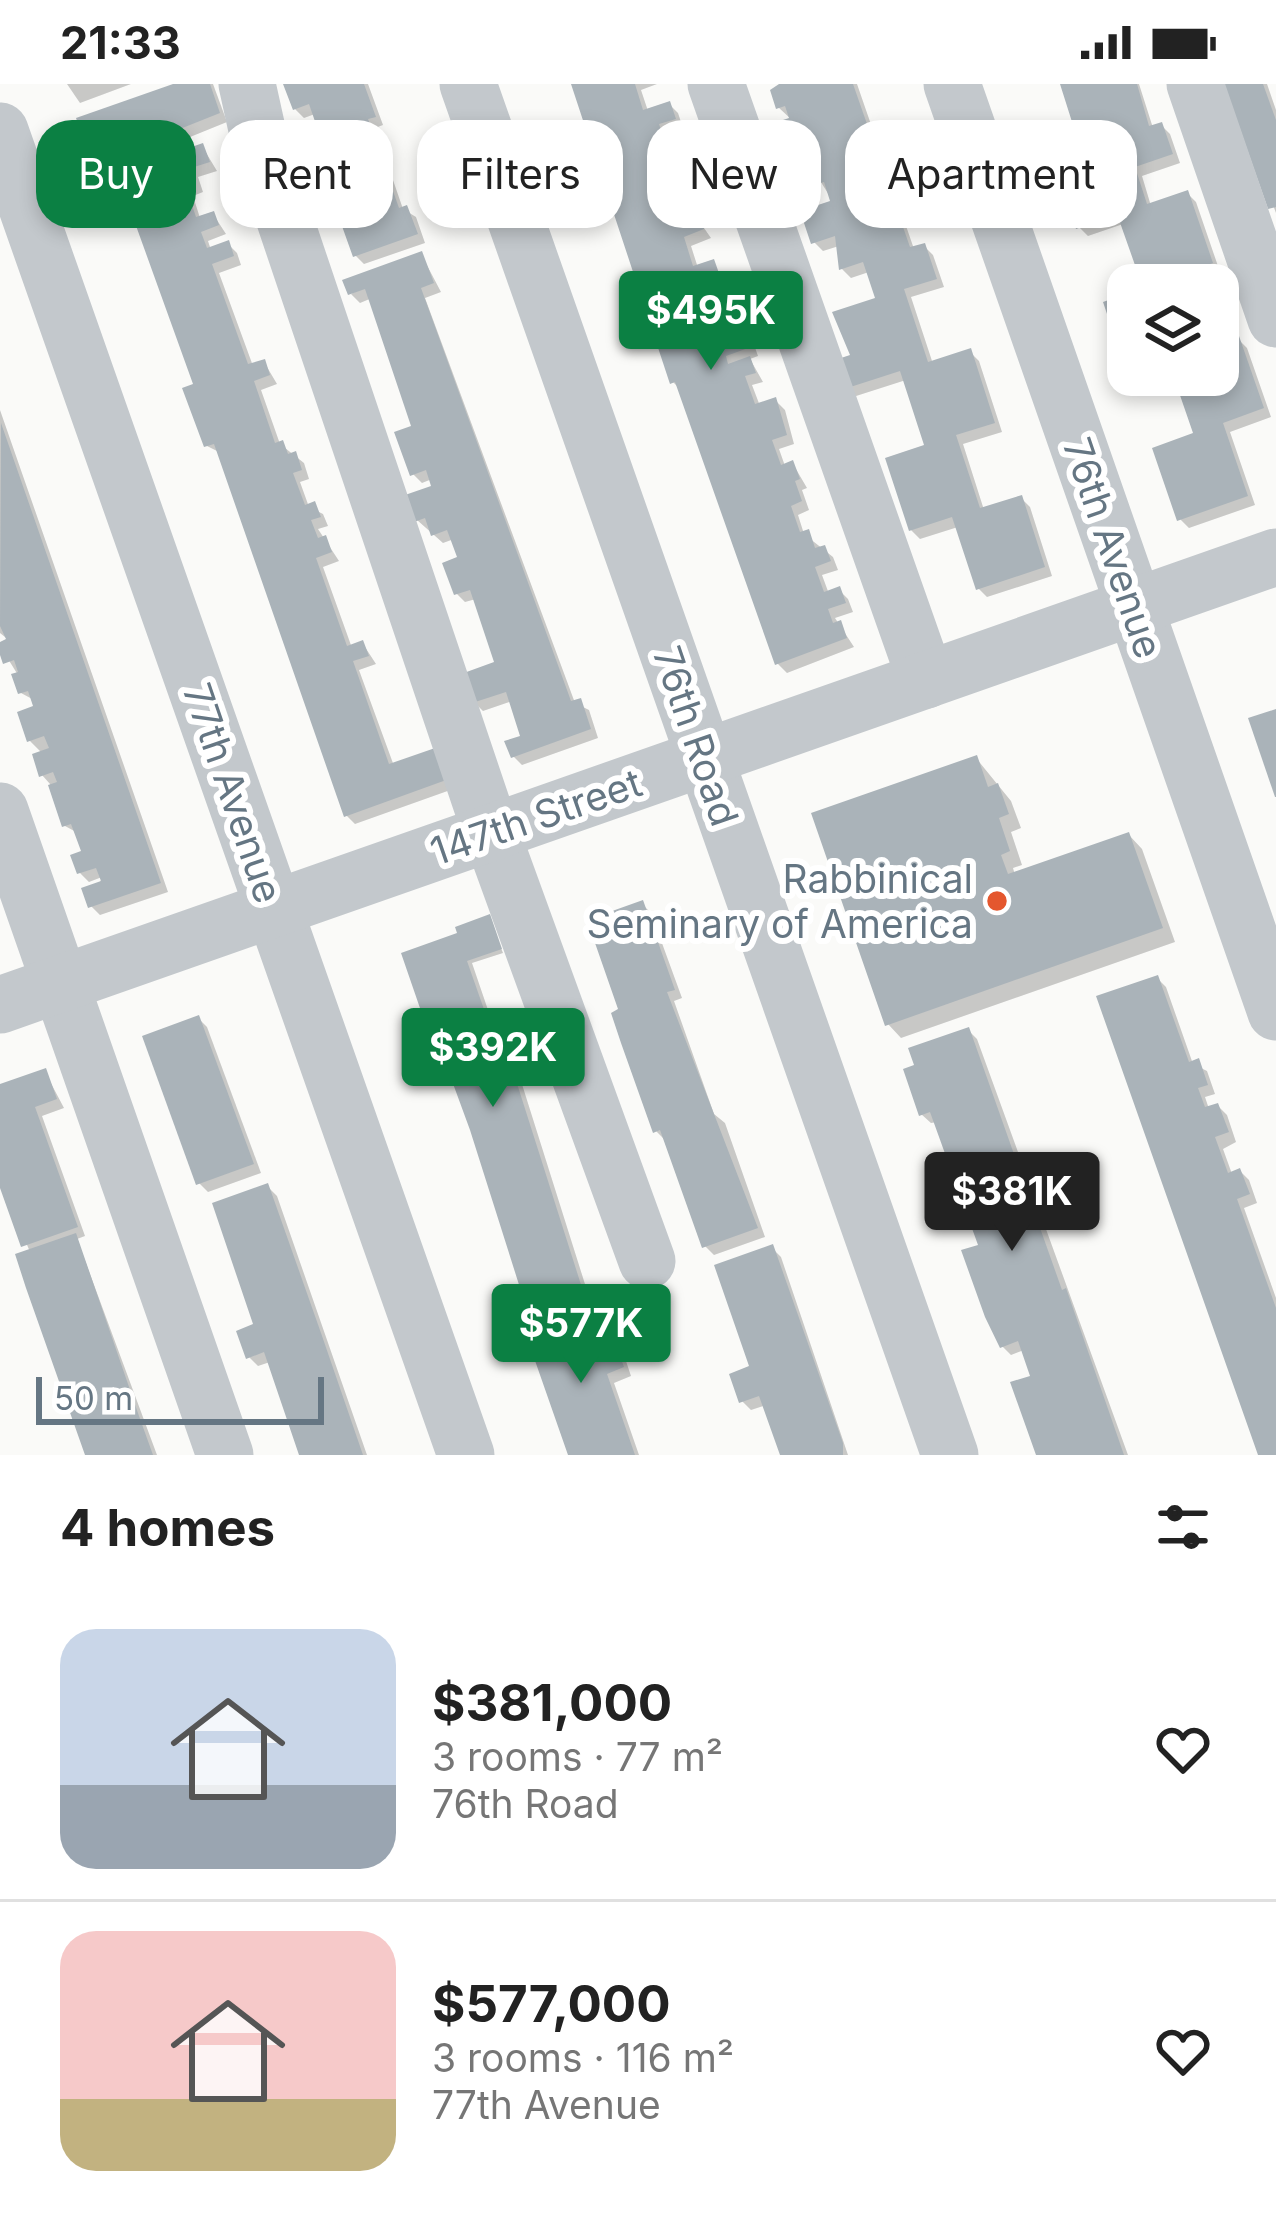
<!DOCTYPE html>
<html lang="en">
<head>
<meta charset="utf-8">
<style>
	:root { --surface:#fff; --page:#f6f6f6; --text:#222; --muted:#767676; --line:#e0e0e0; --accent:#0b8043 }
	body { margin:0; font-family:Inter,sans-serif; background:var(--page); color:var(--text); height:100vh; display:flex; flex-direction:column; font-size:45px; white-space:nowrap }
	* { box-sizing:border-box; margin:0 }
	p { font-size:39px; color:var(--muted) }
	.icon { flex:none; width:66px; height:66px; fill:none; stroke:currentColor; stroke-width:2; stroke-linecap:round; stroke-linejoin:round }
	.map { position:relative; height:1371px; overflow:hidden }
	.side { display:flex; flex-direction:column; background:var(--surface); flex:1 }
	.side>* { flex:none }
	.guide { position:absolute; left:36px; top:36px; width:1206px; height:108px; display:flex; gap:24px }
	.controls { position:absolute; left:1107px; top:180px; display:grid; gap:24px }
	.controls a { display:grid; place-items:center; width:132px; height:132px; border-radius:24px; background:var(--surface); box-shadow:0 6px 18px #0003; font-size:60px }
	.scale { position:absolute; left:36px; bottom:30px; width:288px; box-sizing:border-box; padding-left:12px; border:6px solid #657683; border-top:0; font-size:33px; line-height:42px; white-space:nowrap; color:#657683; -webkit-text-stroke:9px #fff; paint-order:stroke }
	.price { position:absolute; translate:-50% -102px; padding:0 27px; border-radius:12px; background:var(--accent); color:#fff; font-size:39px; line-height:78px; filter:drop-shadow(0 3px 6px #0008) }
	.price::after { content:''; position:absolute; left:50%; top:72px; width:36px; height:27px; margin-left:-18px; background:inherit; clip-path:polygon(0 0,100% 0,50% 100%) }
	.price.active { background:#222; color:#fff }
	ul { padding:0; list-style:none }
	li { display:flex; align-items:center; gap:36px; height:300px; padding:0 60px }
	li+li { border-top:3px solid var(--line) }
	li span { display:grid; place-items:center; flex:none; width:336px; height:240px; border-radius:36px; color:#555 }
	li>.icon { margin-inline-start:auto }
	span .icon { width:144px; height:144px; fill:#fffc; stroke-width:1 }
	li b { font-size:51px }
	h2 { display:flex; justify-content:space-between; align-items:center; height:144px; padding:0 60px; font-size:51px }
	.pill { padding:0 42px; border-radius:36px; background:var(--surface); box-shadow:0 6px 18px #0003; font-size:42px; line-height:108px }
	.pill.active { background:var(--accent); color:#fff }
	.status { display:flex; justify-content:space-between; align-items:center; height:84px; padding:0 60px; background:var(--surface); direction:ltr }
	.status svg { height:33px; fill:currentColor }
	.map>svg:first-child { display:block }
	.shadow { fill:#0003 }
	.building { fill:#aab3b9 }
	.lines { fill:none; stroke-linecap:round; stroke-linejoin:round }
	.minor { stroke:#c3c8cc; stroke-width:57 }
	.poi-dot { fill:#e4572e; stroke:#fff; stroke-width:4.5 }
	.labels { text-anchor:middle; stroke-width:12; stroke-linejoin:round; paint-order:stroke }
	.street-label { font-size:39px; fill:#657683; stroke:#fff }
	.poi-label { font-size:39px; fill:#657683; stroke:#fff; text-anchor:end }
</style>
</head>
<body>
<div class="status"><b>21:33</b><svg viewBox="0 0 49 12"><path d="M0 12V9h3v3zM5 12V6h3v6zM10 12V3h3v9zM15 12V0h3v12zM26 1h20v11H26zM47 4h2v5h-2z"/></svg></div>
<div class="map">
<svg width="1276" height="1371" viewBox="0 0 1276 1371">
	<rect width="100%" height="100%" fill="#fafaf8"/>
	<g class="shadow">
		<path d="M 67,0 L 131,0 L 80,19 Z"/>
		<path d="M 183,0 L 213,0 L 227,38 L 104,88 L 94,79 Z"/>
		<path d="M 287,0 L 368,0 L 383,41 L 375,44 L 403,125 L 416,133 L 425,159 L 364,180 L 355,171 L 315,30 L 304,34 L 295,25 Z"/>
		<path d="M 573,0 L 657,0 L 641,6 L 648,27 L 669,20 L 678,29 L 683,44 L 666,49 L 671,66 L 682,62 L 695,85 L 669,94 L 711,154 L 691,162 L 698,184 L 713,179 L 727,204 L 715,208 L 726,237 L 718,239 L 722,250 L 742,243 L 751,252 L 758,272 L 750,275 L 763,298 L 752,301 L 760,322 L 776,317 L 785,326 L 794,360 L 779,365 L 785,382 L 793,380 L 807,404 L 802,406 L 809,426 L 798,431 L 804,450 L 833,473 L 838,486 L 822,491 L 829,510 L 839,506 L 848,515 L 853,528 L 835,534 L 854,563 L 787,589 L 778,580 L 682,307 L 673,298 Z"/>
		<path d="M 782,0 L 857,0 L 914,165 L 924,162 L 933,171 L 944,203 L 911,213 L 933,280 L 970,268 L 979,277 L 1002,348 L 963,360 L 984,426 L 1021,414 L 1030,423 L 1052,492 L 987,513 L 978,504 L 958,443 L 920,455 L 911,446 L 928,363 L 906,296 L 853,313 L 844,304 L 878,216 L 869,188 L 851,194 L 842,185 L 839,162 L 823,167 L 814,158 L 834,119 L 819,95 L 811,98 L 802,88 L 803,63 L 789,56 L 792,36 L 778,23 Z"/>
		<path d="M 1062,0 L 1139,0 L 1153,44 L 1161,41 L 1170,50 L 1180,79 L 1142,92 L 1151,122 L 1187,109 L 1196,118 L 1220,188 L 1184,201 L 1145,201 L 1123,140 L 1088,152 L 1079,143 L 1095,100 Z"/>
		<path d="M 1227,0 L 1267,0 L 1276,26 L 1276,129 Z"/>
		<path d="M 202,62 L 217,87 L 198,93 L 203,108 L 193,112 L 200,134 L 213,130 L 226,150 L 208,157 L 211,166 L 228,160 L 237,169 L 241,181 L 219,189 L 253,282 L 264,278 L 277,300 L 261,306 L 280,360 L 304,379 L 309,395 L 300,398 L 309,423 L 323,430 L 328,442 L 318,445 L 339,477 L 323,483 L 352,564 L 363,560 L 376,580 L 359,586 L 394,682 L 437,666 L 456,704 L 355,740 L 346,731 L 221,369 L 207,362 L 197,302 L 121,91 Z"/>
		<path d="M 421,170 L 441,208 L 425,214 L 575,619 L 589,626 L 598,654 L 522,681 L 513,672 L 524,653 L 512,617 L 483,627 L 474,618 L 498,580 L 476,515 L 465,518 L 456,509 L 461,475 L 454,455 L 443,459 L 417,436 L 435,403 L 432,395 L 422,399 L 413,390 L 414,344 L 372,214 L 360,219 L 351,210 Z"/>
		<path d="M 1238,255 L 1247,264 L 1271,333 L 1230,348 L 1255,421 L 1189,444 L 1180,435 L 1197,351 L 1176,291 L 1218,291 L 1218,262 Z"/>
		<path d="M 1132,291 L 1159,291 L 1139,298 Z"/>
		<path d="M 0,326 L 168,808 L 100,831 L 91,822 L 102,793 L 89,798 L 80,789 L 85,769 L 78,749 L 65,742 L 50,700 L 42,691 L 42,669 L 30,657 L 34,616 L 21,609 L 18,591 L 0,562 L 10,557 L 0,549 Z"/>
		<path d="M 976,674 L 1011,717 L 1021,744 L 1011,748 L 1022,781 L 1013,784 L 1015,791 L 1129,751 L 1142,765 L 1175,858 L 901,954 L 888,940 Z"/>
		<path d="M 642,820 L 651,829 L 682,914 L 674,917 L 714,1030 L 725,1039 L 765,1153 L 714,1171 L 705,1162 L 665,1056 L 656,1047 L 622,927 Z"/>
		<path d="M 489,834 L 503,869 L 472,879 L 503,970 L 515,978 L 590,1216 L 538,1233 L 529,1224 L 455,996 L 445,986 L 461,851 Z"/>
		<path d="M 1157,894 L 1166,903 L 1193,980 L 1207,987 L 1215,1010 L 1205,1013 L 1209,1025 L 1218,1022 L 1227,1031 L 1236,1058 L 1223,1065 L 1232,1090 L 1240,1087 L 1249,1096 L 1257,1119 L 1244,1124 L 1276,1214 L 1276,1371 L 1261,1371 Z"/>
		<path d="M 198,934 L 207,943 L 261,1089 L 208,1108 L 199,1099 Z"/>
		<path d="M 968,946 L 977,955 L 1128,1371 L 1039,1371 L 1034,1294 L 1024,1266 L 1011,1271 L 1002,1262 L 981,1163 L 937,1038 L 931,1039 L 921,1030 Z"/>
		<path d="M 45,988 L 64,1024 L 42,1032 L 85,1152 L 77,1155 L 157,1371 L 88,1371 L 30,1168 L 0,1095 L 0,1004 Z"/>
		<path d="M 268,1103 L 277,1112 L 367,1371 L 303,1371 L 270,1278 L 258,1282 L 249,1273 L 257,1242 Z"/>
		<path d="M 772,1164 L 781,1173 L 848,1371 L 781,1371 L 766,1321 L 751,1326 L 742,1317 Z"/>
		<path d="M 583,1231 L 599,1261 L 613,1256 L 622,1265 L 631,1292 L 614,1299 L 639,1371 L 573,1371 Z"/>
	</g>
	<g class="building">
		<path d="M 173,0 L 210,0 L 220,29 L 92,80 L 76,34 Z"/>
		<path d="M 283,0 L 364,0 L 376,33 L 368,35 L 388,93 L 399,124 L 407,121 L 418,150 L 353,173 L 311,55 L 320,52 L 309,20 L 293,26 Z"/>
		<path d="M 571,0 L 635,0 L 643,26 L 670,17 L 676,35 L 659,40 L 667,65 L 682,59 L 688,76 L 662,85 L 669,104 L 678,100 L 688,131 L 699,128 L 704,145 L 684,153 L 693,182 L 714,175 L 721,195 L 708,199 L 719,228 L 711,230 L 717,248 L 743,239 L 751,263 L 726,272 L 728,280 L 750,272 L 756,289 L 745,292 L 755,320 L 776,313 L 787,351 L 772,356 L 781,381 L 793,376 L 800,395 L 795,397 L 802,417 L 791,422 L 800,448 L 809,445 L 815,464 L 825,461 L 831,477 L 815,483 L 824,508 L 840,502 L 846,519 L 828,525 L 833,539 L 841,536 L 847,554 L 775,581 L 675,298 L 670,300 Z"/>
		<path d="M 779,0 L 853,0 L 910,163 L 925,159 L 937,195 L 904,205 L 928,278 L 971,264 L 995,339 L 956,351 L 980,424 L 1022,411 L 1045,483 L 976,506 L 952,433 L 909,447 L 885,374 L 924,361 L 900,287 L 841,306 L 832,277 L 850,271 L 832,228 L 875,214 L 863,178 L 839,186 L 835,152 L 811,160 L 800,127 L 830,117 L 824,98 L 816,100 L 815,85 L 800,90 L 793,70 L 800,68 L 800,53 L 787,57 L 780,37 L 789,34 L 785,22 L 776,25 L 770,6 Z"/>
		<path d="M 1060,0 L 1137,0 L 1149,42 L 1162,38 L 1173,70 L 1135,83 L 1147,120 L 1188,106 L 1213,179 L 1172,194 L 1174,201 L 1142,201 L 1117,130 L 1076,145 L 1064,108 L 1091,98 Z"/>
		<path d="M 1224,0 L 1263,0 L 1276,36 L 1276,123 L 1268,125 Z"/>
		<path d="M 203,59 L 210,78 L 191,84 L 196,99 L 186,103 L 196,133 L 214,127 L 219,141 L 201,148 L 207,164 L 229,156 L 234,172 L 212,180 L 248,280 L 265,275 L 270,291 L 254,297 L 275,359 L 283,356 L 288,370 L 296,367 L 302,386 L 293,389 L 305,421 L 315,417 L 321,433 L 311,436 L 318,454 L 326,451 L 332,468 L 316,474 L 347,562 L 363,556 L 369,572 L 353,577 L 389,680 L 438,663 L 449,695 L 344,733 L 214,360 L 204,363 L 182,304 L 193,300 L 117,89 Z"/>
		<path d="M 422,167 L 434,199 L 421,204 L 571,617 L 581,614 L 591,645 L 511,674 L 504,657 L 520,652 L 506,608 L 472,619 L 461,590 L 494,578 L 470,506 L 454,511 L 442,479 L 457,473 L 447,446 L 431,452 L 425,434 L 414,438 L 405,411 L 431,402 L 426,386 L 410,392 L 394,348 L 411,342 L 365,205 L 348,211 L 342,196 Z"/>
		<path d="M 1128,209 L 1128,290 L 1127,290 L 1103,218 Z"/>
		<path d="M 1239,252 L 1264,324 L 1223,339 L 1248,412 L 1177,437 L 1152,364 L 1193,349 L 1173,291 L 1218,291 L 1218,259 Z"/>
		<path d="M 1,339 L 161,799 L 88,824 L 81,804 L 101,797 L 96,784 L 77,790 L 70,771 L 81,767 L 71,740 L 62,743 L 48,701 L 57,698 L 53,688 L 39,693 L 32,670 L 49,664 L 44,652 L 27,658 L 17,628 L 33,622 L 28,607 L 18,610 L 11,590 L 18,588 L 14,576 L 3,580 L 0,571 L 0,558 L 6,555 L 0,542 Z"/>
		<path d="M 1276,625 L 1276,713 L 1275,713 L 1248,634 Z"/>
		<path d="M 977,671 L 988,703 L 998,699 L 1009,730 L 999,734 L 1010,767 L 1001,771 L 1008,790 L 1129,748 L 1163,844 L 885,942 L 811,729 Z"/>
		<path d="M 643,816 L 675,906 L 667,908 L 758,1144 L 702,1164 L 660,1046 L 653,1049 L 621,959 L 611,929 L 618,925 L 587,836 Z"/>
		<path d="M 490,830 L 502,865 L 467,877 L 499,968 L 506,965 L 583,1207 L 527,1226 L 470,1046 L 448,986 L 442,988 L 401,869 L 457,849 L 455,843 Z"/>
		<path d="M 1158,891 L 1189,978 L 1199,974 L 1208,1001 L 1198,1004 L 1205,1023 L 1218,1019 L 1229,1048 L 1215,1053 L 1228,1089 L 1240,1084 L 1250,1110 L 1237,1115 L 1276,1224 L 1276,1371 L 1258,1371 L 1096,912 Z"/>
		<path d="M 199,931 L 254,1080 L 196,1101 L 142,952 Z"/>
		<path d="M 969,943 L 1062,1206 L 1066,1204 L 1124,1371 L 1036,1371 L 1010,1298 L 1030,1292 L 1018,1257 L 1000,1264 L 985,1233 L 961,1166 L 978,1161 L 930,1028 L 919,1032 L 903,985 L 914,981 L 908,964 Z"/>
		<path d="M 46,984 L 57,1015 L 35,1023 L 78,1143 L 21,1163 L 0,1104 L 0,1000 Z"/>
		<path d="M 268,1099 L 321,1249 L 363,1371 L 299,1371 L 264,1268 L 246,1275 L 236,1247 L 253,1240 L 212,1119 Z"/>
		<path d="M 76,1149 L 139,1332 L 153,1371 L 85,1371 L 26,1204 L 15,1170 Z"/>
		<path d="M 773,1160 L 843,1359 L 843,1371 L 780,1371 L 759,1312 L 739,1319 L 729,1290 L 749,1282 L 714,1181 Z"/>
		<path d="M 584,1228 L 595,1259 L 613,1252 L 624,1283 L 607,1290 L 635,1371 L 568,1371 L 525,1248 Z"/>
	</g>
	<g class="lines">
		<g class="minor">
			<path d="M 247,0 L 262,68 L 491,748 L 647,1177"/>
			<path d="M 468,0 L 950,1371"/>
			<path d="M 716,0 L 926,596"/>
			<path d="M 952,0 L 1276,928"/>
			<path d="M 1195,0 L 1276,235"/>
			<path d="M 0,47 L 466,1371"/>
			<path d="M 0,727 L 225,1371"/>
			<path d="M 0,921 L 1276,473"/>
		</g>
	</g>
	<circle class="poi-dot" cx="997" cy="817" r="12"/>
	<g class="labels">
		<g class="street-label">
			<text transform="translate(1113 464) rotate(71)" y="14">76th Avenue</text>
			<text transform="translate(696 652) rotate(71)" y="14">76th Road</text>
			<text transform="translate(233 709) rotate(71)" y="14">77th Avenue</text>
			<text transform="translate(536 733) rotate(-19)" y="14">147th Street</text>
		</g>
		<g class="poi-label">
			<text x="973" y="809">Rabbinical<tspan x="973" dy="45">Seminary of America</tspan></text>
		</g>
	</g>
</svg>
<div class="controls">
<a><svg class="icon" aria-label="layers" viewBox="0 0 24 24"><path d="M12 4l9 5-9 5-9-5zM3 14l9 5 9-5"/></svg></a>
</div>
<div class="scale">50 m</div>
<b class="price" style="left:711px;top:289px">$495K</b>
<b class="price" style="left:493px;top:1026px">$392K</b>
<b class="price active" style="left:1012px;top:1170px">$381K</b>
<b class="price" style="left:581px;top:1302px">$577K</b>
<div class="guide">
<a class="pill active">Buy</a>
<a class="pill">Rent</a>
<a class="pill">Filters</a>
<a class="pill">New</a>
<a class="pill">Apartment</a>
</div>
</div>
<section class="side">
<h2>4 homes<svg class="icon" aria-label="filters" viewBox="0 0 24 24"><path d="M4 7h16M4 17h16"/><circle cx="9" cy="7" r="2"/><circle cx="15" cy="17" r="2"/></svg></h2>
<ul>
<li><span style="background:linear-gradient(#c9d6e8 65%,#9aa5b1 0)"><svg class="icon" aria-label="home" viewBox="0 0 24 24"><path d="M3 11l9-7 9 7M6 9v11h12V9"/></svg></span><div><b>$381,000</b><p>3 rooms · 77 m²</p><p>76th Road</p></div><svg class="icon" aria-label="heart" viewBox="0 0 24 24"><path d="M12 20l-8-8c-3-5 5-10 8-4 3-6 11-1 8 4z"/></svg></li>
<li><span style="background:linear-gradient(#f6c9c9 70%,#c2b280 0)"><svg class="icon" aria-label="home" viewBox="0 0 24 24"><path d="M3 11l9-7 9 7M6 9v11h12V9"/></svg></span><div><b>$577,000</b><p>3 rooms · 116 m²</p><p>77th Avenue</p></div><svg class="icon" aria-label="heart" viewBox="0 0 24 24"><path d="M12 20l-8-8c-3-5 5-10 8-4 3-6 11-1 8 4z"/></svg></li>
</ul>
</section>
</body>
</html>
